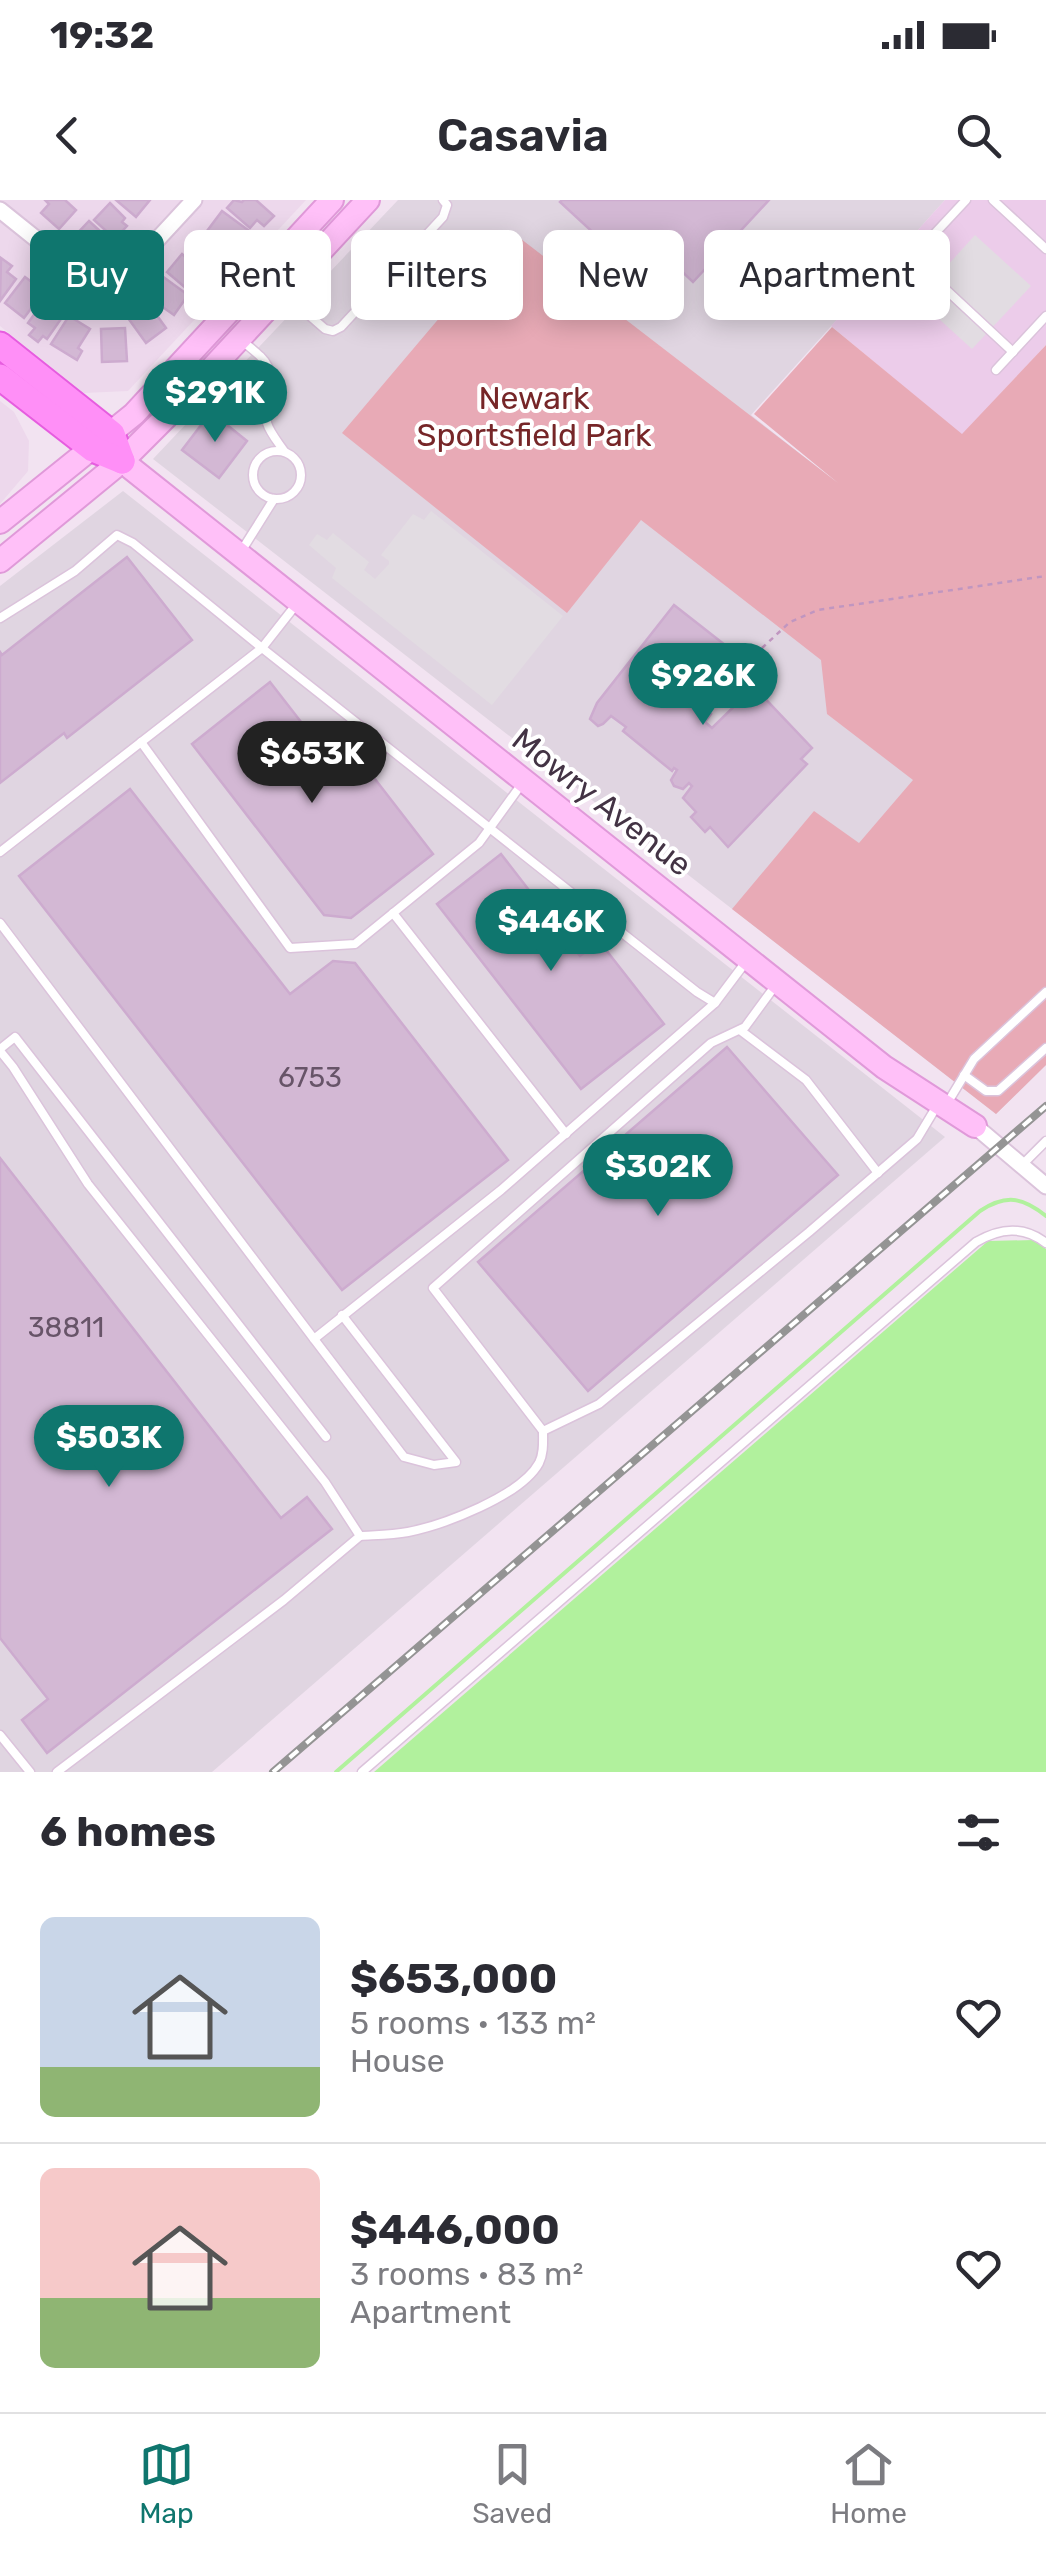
<!DOCTYPE html>
<html lang="en">
<head>
<meta charset="utf-8">
<style>
	:root { --surface:#fff; --page:#f7f7f7; --text:#2b2b33; --muted:#7c7c81; --line:#e1e1e2; --accent:#0f766e }
	body { margin:0; font-family:Rubik,sans-serif; background:var(--page); color:var(--text); height:100vh; display:flex; flex-direction:column; font-size:38px; white-space:nowrap }
	* { box-sizing:border-box; margin:0 }
	p { font-size:32px; color:var(--muted) }
	.icon { flex:none; width:55px; height:55px; fill:none; stroke:currentColor; stroke-width:2; stroke-linecap:round; stroke-linejoin:round }
	.map { position:relative; height:1572px; overflow:hidden }
	.side { display:flex; flex-direction:column; background:var(--surface); flex:1 }
	.side>* { flex:none }
	.guide { position:absolute; left:30px; top:30px; width:988px; height:90px; display:flex; gap:20px }
	.price { position:absolute; translate:-50% -85px; padding:0 22px; border-radius:35px; background:var(--accent); color:#fff; font-size:32px; line-height:65px; filter:drop-shadow(0 2px 5px #0008) }
	.price::after { content:''; position:absolute; left:50%; top:60px; width:30px; height:22px; margin-left:-15px; background:inherit; clip-path:polygon(0 0,100% 0,50% 100%) }
	.price.selected { background:#222; color:#fff }
	ul { padding:0; list-style:none }
	li { display:flex; align-items:center; gap:30px; height:250px; padding:0 40px }
	li+li { border-top:2px solid var(--line) }
	li span { display:grid; place-items:center; flex:none; width:280px; height:200px; border-radius:15px; color:#555 }
	li>.icon { margin-inline-start:auto }
	span .icon { width:120px; height:120px; fill:#fffc; stroke-width:1 }
	li b { font-size:42px }
	h2 { display:flex; justify-content:space-between; align-items:center; height:120px; padding:0 40px; font-size:42px }
	.tag { padding:0 35px; border-radius:15px; background:var(--surface); box-shadow:0 5px 25px #0003; font-size:35px; line-height:90px }
	.tag.selected { background:var(--accent); color:#fff }
	.status { display:flex; justify-content:space-between; align-items:center; height:70px; padding:0 50px; background:var(--surface); direction:ltr }
	.status svg { height:28px; fill:currentColor }
	header { display:flex; justify-content:space-between; align-items:center; height:130px; padding:0 40px; background:var(--surface); font-size:45px; font-weight:600 }
	.dock { display:flex; justify-content:space-around; align-items:center; height:140px; border-top:2px solid var(--line); background:var(--surface); font-size:28px; color:var(--muted) }
	.dock a { display:grid; justify-items:center; gap:5px }
	.dock .selected { color:var(--accent) }
	.map>svg:first-child { display:block }
	.residential { fill:#edd8ec }
	.industrial { fill:#e0d5e1 }
	.education { fill:#ecccea }
	.green { fill:#e8aab6 }
	.parking { fill:#e2dce2 }
	.water { fill:#b1f19d }
	.lines { fill:none; stroke-linecap:round; stroke-linejoin:round }
	.stream { stroke:#b1f19d; stroke-width:4 }
	.building { fill:#d3b8d4; stroke:#cdabcf; stroke-width:2.5 }
	.service-casing { stroke:#dbc3db; stroke-width:11 }
	.minor-casing { stroke:#dbc3db; stroke-width:19 }
	.secondary-casing { stroke:#e099d9; stroke-width:26 }
	.primary-casing { stroke:#e65ddf; stroke-width:29 }
	.path { stroke:#c096c0; stroke-width:2.5; stroke-dasharray:5 5; stroke-linecap:butt }
	.service { stroke:#fff; stroke-width:8 }
	.minor { stroke:#fff; stroke-width:15 }
	.secondary { stroke:#ffc0f8; stroke-width:22 }
	.primary { stroke:#ff8ff7; stroke-width:25 }
	.rail-casing { stroke:#949494; stroke-width:8 }
	.rail { stroke:#fff; stroke-width:4; stroke-dasharray:11; stroke-linecap:butt }
	.labels { text-anchor:middle; stroke-width:8; stroke-linejoin:round; paint-order:stroke }
	.number-label { font-size:28px; fill:#675468 }
	.park-label { font-size:32px; fill:#762628; stroke:#fff }
	.street-label { font-size:32px; fill:#433344; stroke:#fff }
</style>
</head>
<body>
<div class="status"><b>19:32</b><svg viewBox="0 0 49 12"><path d="M0 12V9h3v3zM5 12V6h3v6zM10 12V3h3v9zM15 12V0h3v12zM26 1h20v11H26zM47 4h2v5h-2z"/></svg></div>
<header><svg class="icon" aria-label="back" viewBox="0 0 24 24"><path d="M15 5l-7 7 7 7"/></svg>Casavia<svg class="icon" aria-label="search" viewBox="0 0 24 24"><circle cx="10" cy="10" r="6"/><path d="M15 15l6 6"/></svg></header>
<div class="map">
<svg width="1046" height="1572" viewBox="0 0 1046 1572">
	<rect width="100%" height="100%" fill="#f2e3f1"/>
	<g class="residential">
		<path d="M 0,0 L 306,0 L 128,191 L 84,193 L 0,126 Z"/>
		<path d="M 0,201 L 14,212 L 29,241 L 28,271 L 0,304 Z"/>
	</g>
	<g class="industrial">
		<path d="M 398,0 L 945,0 L 751,215 L 1046,447 L 1046,865 L 996,914 L 153,259 Z"/>
		<path d="M 123,291 L 945,937 L 212,1572 L 0,1572 L 0,386 Z"/>
	</g>
	<path class="education" d="M 945,0 L 1046,0 L 1046,145 L 962,235 L 831,126 Z"/>
	<path class="green" d="M 512,32 L 838,283 L 754,214 L 832,127 L 962,234 L 1046,145 L 1046,865 L 996,914 L 732,709 L 814,611 L 859,643 L 913,580 L 827,514 L 821,460 L 641,320 L 567,413 L 342,233 Z"/>
	<g class="parking">
		<path d="M 975,35 L 1031,86 L 972,149 L 917,99 Z"/>
		<path d="M 431,311 L 563,416 L 492,505 L 332,378 L 336,368 L 309,345 L 317,334 L 327,340 L 333,333 L 369,362 L 364,370 L 375,379 L 389,364 L 389,361 L 381,355 L 413,314 L 424,320 Z"/>
	</g>
	<path class="water" d="M 1034,1040 L 1046,1049 L 1046,1572 L 374,1572 L 988,1041 Z"/>
	<g class="lines">
		<path class="stream" d="M 336,1572 L 980,1011 C 1006,994 1022,997 1046,1016"/>
	</g>
	<g class="building">
		<path d="M 45,0 L 65,0 L 76,10 L 59,29 L 41,13 L 49,4 Z"/>
		<path d="M 116,0 L 150,0 L 136,17 Z"/>
		<path d="M 234,0 L 242,2 L 244,0 L 256,0 L 274,16 L 264,26 L 257,20 L 250,28 L 227,8 Z"/>
		<path d="M 562,0 L 769,0 L 693,82 L 656,47 L 647,56 L 625,36 L 612,50 L 560,2 Z"/>
		<path d="M 110,3 L 125,18 L 122,22 L 127,26 L 115,39 L 94,20 Z"/>
		<path d="M 222,11 L 248,30 L 234,50 L 207,31 Z"/>
		<path d="M 89,21 L 112,42 L 101,54 L 95,49 L 88,56 L 71,40 Z"/>
		<path d="M 203,32 L 228,54 L 212,72 L 187,50 Z"/>
		<path d="M 182,54 L 214,81 L 204,93 L 200,89 L 194,95 L 167,72 Z"/>
		<path d="M 1,58 L 12,66 L 7,72 L 16,79 L 0,101 Z"/>
		<path d="M 162,76 L 188,95 L 174,115 L 147,96 Z"/>
		<path d="M 25,77 L 44,91 L 24,118 L 5,103 Z"/>
		<path d="M 48,95 L 60,104 L 55,110 L 63,116 L 47,139 L 43,136 L 38,142 L 29,135 L 35,128 L 28,123 Z"/>
		<path d="M 139,110 L 144,116 L 153,110 L 166,128 L 146,143 L 128,118 Z"/>
		<path d="M 69,116 L 90,129 L 78,148 L 82,151 L 77,160 L 51,144 Z"/>
		<path d="M 125,128 L 127,161 L 102,162 L 101,129 Z"/>
		<path d="M 211,212 L 247,241 L 219,278 L 182,250 Z"/>
		<path d="M 127,357 L 192,440 L 67,538 L 64,533 L 0,583 L 0,452 L 2,455 Z"/>
		<path d="M 674,405 L 734,452 L 696,503 L 711,514 L 705,522 L 712,528 L 754,487 L 812,548 L 801,559 L 807,564 L 728,647 L 710,627 L 705,632 L 691,617 L 696,612 L 683,598 L 692,586 L 689,583 L 683,589 L 674,586 L 671,580 L 677,570 L 674,568 L 672,571 L 623,531 L 626,527 L 611,516 L 603,524 L 598,526 L 590,519 L 597,503 Z"/>
		<path d="M 270,482 L 343,576 L 361,561 L 433,654 L 351,718 L 324,715 L 192,544 Z"/>
		<path d="M 130,589 L 290,794 L 333,761 L 355,763 L 508,960 L 342,1090 L 19,676 Z"/>
		<path d="M 501,654 L 580,756 L 599,741 L 664,824 L 581,889 L 437,704 Z"/>
		<path d="M 727,847 L 838,975 L 588,1191 L 478,1062 Z"/>
		<path d="M 0,958 L 281,1318 L 307,1297 L 332,1329 L 47,1553 L 22,1520 L 48,1499 L 0,1438 Z"/>
	</g>
	<g class="lines">
		<defs>
			<g id="service">
				<path d="M 993,0 L 1046,49"/>
				<path d="M 912,58 L 1013,152"/>
				<path d="M 895,76 L 966,0"/>
				<path d="M 286,95 L 325,129 L 333,131 L 341,127 L 443,17 L 447,5 L 443,0"/>
				<path d="M 240,139 C 266,161 275,163 268,199 C 266,206 265,215 267,223 C 270,233 278,242 284,251"/>
				<path d="M 996,170 L 1046,116"/>
				<circle cx="277" cy="275" r="24"/>
				<path d="M 242,350 L 274,299"/>
				<path d="M 0,418 L 75,371 L 117,335 L 133,343 L 262,448 L 697,792 L 715,803 L 501,990 L 314,1139 L 0,723"/>
				<path d="M 141,542 L 290,748 L 355,744 L 479,643 L 521,585"/>
				<path d="M 0,652 L 262,448 L 295,406"/>
				<path d="M 393,713 L 566,934"/>
				<path d="M 775,786 L 745,827 L 711,843 L 433,1088 L 543,1231 L 599,1204 L 809,1032 L 917,939 L 938,904"/>
				<path d="M 715,803 L 745,763"/>
				<path d="M 740,830 L 806,880 L 878,973"/>
				<path d="M 0,849 L 15,837 L 326,1237"/>
				<path d="M 0,851 L 13,867 L 88,984 L 325,1282 L 360,1336 L 284,1400 L 57,1572"/>
				<path d="M 964,875 L 986,891 L 998,891 L 1046,848"/>
				<path d="M 948,902 L 974,859 L 1046,792"/>
				<path d="M 1022,965 L 1046,941"/>
				<path d="M 314,1139 L 404,1257 L 434,1265 L 456,1262 L 342,1115"/>
				<path d="M 360,1336 C 376,1335 392,1335 408,1332 C 443,1325 521,1296 539,1263 C 544,1253 543,1242 543,1231"/>
				<path d="M 0,1535 L 30,1572"/>
				<path d="M 362,1572 L 976,1042 C 1000,1028 1023,1025 1046,1043"/>
			</g>
			<g id="minor">
				<path d="M 0,10 L 106,95 L 194,0"/>
				<path d="M 975,926 L 1046,986"/>
			</g>
			<g id="secondary">
				<path d="M 122,261 L 884,867 L 975,926"/>
				<path d="M 0,322 L 134,214 L 332,0"/>
				<path d="M 0,361 L 122,261 L 175,208 L 368,0"/>
			</g>
			<g id="primary">
				<path d="M 0,145 L 112,234 L 122,261"/>
				<path d="M 0,177 L 93,249 L 122,261"/>
			</g>
		</defs>
		<use href="#service" class="service-casing"/>
		<use href="#minor" class="minor-casing"/>
		<use href="#secondary" class="secondary-casing"/>
		<use href="#primary" class="primary-casing"/>
		<path class="path" d="M 762,448 L 790,422 L 818,410 L 1046,376"/>
		<use href="#service" class="service"/>
		<use href="#minor" class="minor"/>
		<use href="#secondary" class="secondary"/>
		<use href="#primary" class="primary"/>
		<defs>
			<path id="rail" d="M 273,1572 L 1046,906"/>
		</defs>
		<use href="#rail" class="rail-casing"/>
		<use href="#rail" class="rail"/>
	</g>
	<g class="labels">
		<g class="number-label">
			<text x="310" y="887">6753</text>
			<text x="66" y="1137">38811</text>
		</g>
		<g class="park-label">
			<text x="534" y="209">Newark<tspan x="534" dy="37">Sportsfield Park</tspan></text>
		</g>
		<g class="street-label">
			<text transform="translate(602 602) rotate(38)" y="11">Mowry Avenue</text>
		</g>
	</g>
</svg>
<b class="price" style="left:215px;top:245px">$291K</b>
<b class="price" style="left:703px;top:528px">$926K</b>
<b class="price selected" style="left:312px;top:606px">$653K</b>
<b class="price" style="left:551px;top:774px">$446K</b>
<b class="price" style="left:658px;top:1019px">$302K</b>
<b class="price" style="left:109px;top:1290px">$503K</b>
<div class="guide">
<a class="tag selected">Buy</a>
<a class="tag">Rent</a>
<a class="tag">Filters</a>
<a class="tag">New</a>
<a class="tag">Apartment</a>
</div>
</div>
<section class="side">
<h2>6 homes<svg class="icon" aria-label="filters" viewBox="0 0 24 24"><path d="M4 7h16M4 17h16"/><circle cx="9" cy="7" r="2"/><circle cx="15" cy="17" r="2"/></svg></h2>
<ul>
<li><span style="background:linear-gradient(#c9d6e8 75%,#8fb573 0)"><svg class="icon" aria-label="home" viewBox="0 0 24 24"><path d="M3 11l9-7 9 7M6 9v11h12V9"/></svg></span><div><b>$653,000</b><p>5 rooms · 133 m²</p><p>House</p></div><svg class="icon" aria-label="heart" viewBox="0 0 24 24"><path d="M12 20l-8-8c-3-5 5-10 8-4 3-6 11-1 8 4z"/></svg></li>
<li><span style="background:linear-gradient(#f6c9c9 65%,#8fb573 0)"><svg class="icon" aria-label="home" viewBox="0 0 24 24"><path d="M3 11l9-7 9 7M6 9v11h12V9"/></svg></span><div><b>$446,000</b><p>3 rooms · 83 m²</p><p>Apartment</p></div><svg class="icon" aria-label="heart" viewBox="0 0 24 24"><path d="M12 20l-8-8c-3-5 5-10 8-4 3-6 11-1 8 4z"/></svg></li>
</ul>
</section>
<nav class="dock">
<a class="selected"><svg class="icon" aria-label="map" viewBox="0 0 24 24"><path d="M3 6l6-2 6 2 6-2v14l-6 2-6-2-6 2zM9 4v14M15 6v14"/></svg>Map</a>
<a><svg class="icon" aria-label="saved" viewBox="0 0 24 24"><path d="M7 4h10v16l-5-4-5 4z"/></svg>Saved</a>
<a><svg class="icon" aria-label="home" viewBox="0 0 24 24"><path d="M3 11l9-7 9 7M6 9v11h12V9"/></svg>Home</a>
</nav>
</body>
</html>
